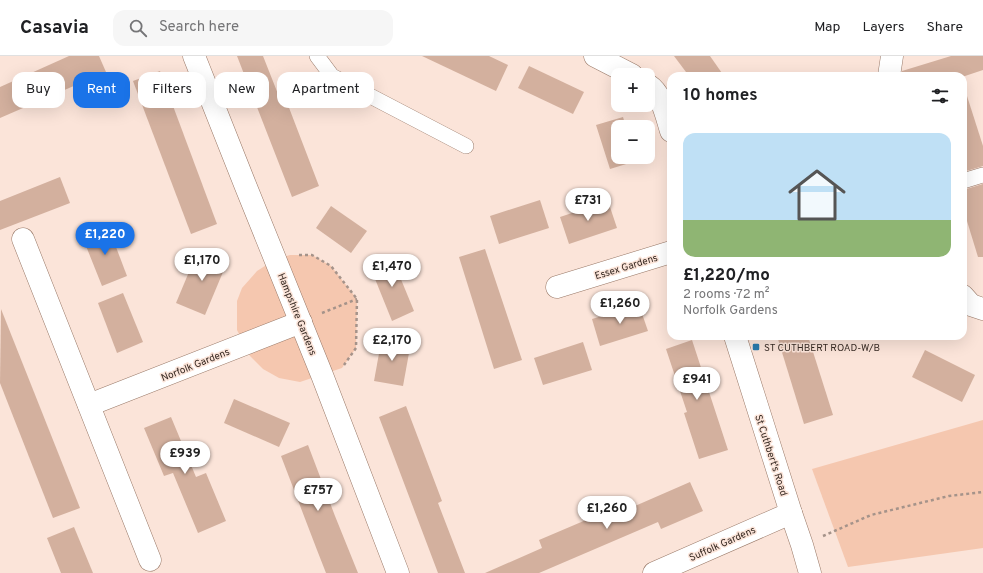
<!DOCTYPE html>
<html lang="en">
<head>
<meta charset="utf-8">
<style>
	:root { --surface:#fff; --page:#f6f6f6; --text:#202124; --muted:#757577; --line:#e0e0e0; --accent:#1a73e8 }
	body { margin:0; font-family:Overpass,sans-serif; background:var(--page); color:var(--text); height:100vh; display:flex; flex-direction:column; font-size:15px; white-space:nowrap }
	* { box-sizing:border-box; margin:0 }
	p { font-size:13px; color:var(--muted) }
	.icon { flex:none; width:22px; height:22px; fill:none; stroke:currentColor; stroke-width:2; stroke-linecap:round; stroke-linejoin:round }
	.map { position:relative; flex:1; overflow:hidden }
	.side { position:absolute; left:667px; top:16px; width:300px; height:268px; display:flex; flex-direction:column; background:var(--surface); border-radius:12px; box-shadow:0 4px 16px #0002 }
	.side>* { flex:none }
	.banner { position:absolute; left:12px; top:16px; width:380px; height:36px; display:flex; gap:8px }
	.buttons { position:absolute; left:611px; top:12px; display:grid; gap:8px }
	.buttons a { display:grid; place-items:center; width:44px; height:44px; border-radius:8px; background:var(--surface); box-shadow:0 4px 16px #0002; font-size:20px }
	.price { position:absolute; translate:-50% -34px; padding:0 9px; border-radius:14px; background:#fff; color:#222; font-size:13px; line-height:26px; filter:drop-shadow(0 1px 2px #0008) }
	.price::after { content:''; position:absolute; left:50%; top:24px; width:12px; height:9px; margin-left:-6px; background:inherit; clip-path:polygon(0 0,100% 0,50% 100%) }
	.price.selected { background:var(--accent); color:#fff }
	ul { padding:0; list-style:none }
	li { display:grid; align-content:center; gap:8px; height:212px; padding:0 16px }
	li+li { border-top:1px solid var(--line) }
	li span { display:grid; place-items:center; height:124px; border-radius:12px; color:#555 }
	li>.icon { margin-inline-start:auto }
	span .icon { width:72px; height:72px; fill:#fffc; stroke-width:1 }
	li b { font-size:17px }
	h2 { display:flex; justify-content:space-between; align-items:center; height:48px; padding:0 16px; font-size:17px }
	.tag { padding:0 14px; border-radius:12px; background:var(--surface); box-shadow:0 4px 16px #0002; font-size:14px; line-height:36px }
	.tag.selected { background:var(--accent); color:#fff }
	header { display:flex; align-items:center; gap:24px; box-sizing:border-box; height:56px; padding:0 20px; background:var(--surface); border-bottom:1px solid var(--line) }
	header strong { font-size:19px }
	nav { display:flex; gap:22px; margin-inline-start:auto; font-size:14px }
	.search { width:280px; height:36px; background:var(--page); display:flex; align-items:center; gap:10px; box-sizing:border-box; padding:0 14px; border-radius:12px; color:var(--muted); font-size:15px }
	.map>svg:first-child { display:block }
	.green { fill:#f5c7af }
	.building { fill:#d3b09e }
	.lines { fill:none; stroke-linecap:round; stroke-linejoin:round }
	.service-casing { stroke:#997968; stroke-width:16 }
	.minor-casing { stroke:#997968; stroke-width:23 }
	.path { stroke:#a5938a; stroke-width:2.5; stroke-dasharray:3 3; stroke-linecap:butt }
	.service { stroke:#fff; stroke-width:15 }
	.minor { stroke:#fff; stroke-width:22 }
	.poi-dot { fill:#2a7aac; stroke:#fbe4d9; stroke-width:1.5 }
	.labels { text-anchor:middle; stroke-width:3; stroke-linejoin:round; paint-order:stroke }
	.street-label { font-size:10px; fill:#372a23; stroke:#fbe4d9 }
	.poi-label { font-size:10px; fill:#372a23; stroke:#fbe4d9; text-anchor:start }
</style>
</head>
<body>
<header>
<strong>Casavia</strong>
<div class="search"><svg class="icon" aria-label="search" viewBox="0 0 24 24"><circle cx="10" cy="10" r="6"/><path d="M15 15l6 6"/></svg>Search here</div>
<nav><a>Map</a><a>Layers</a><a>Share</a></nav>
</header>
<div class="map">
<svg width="983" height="517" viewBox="0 0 983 517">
	<rect width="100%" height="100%" fill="#fbe4d9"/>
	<g class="green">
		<path d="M 290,199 L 312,199 L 331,210 L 357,243 L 356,292 L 342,312 L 300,326 L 279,322 L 263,313 L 250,300 L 237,274 L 237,245 L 242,232 L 257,215 L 276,203 Z"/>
		<path d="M 983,364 L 983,492 L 848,511 L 812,413 Z"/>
	</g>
	<g class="building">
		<path d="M 69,0 L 99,0 L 106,16 L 0,62 L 0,31 Z"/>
		<path d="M 237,0 L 263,0 L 278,38 L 283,36 L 319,130 L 292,141 Z"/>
		<path d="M 422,0 L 489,0 L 508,9 L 496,35 Z"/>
		<path d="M 674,0 L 710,0 L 724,20 L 689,20 Z"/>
		<path d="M 951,0 L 983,0 L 983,14 L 965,20 L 902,20 L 902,15 Z"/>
		<path d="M 529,10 L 584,36 L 573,58 L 518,32 Z"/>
		<path d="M 160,15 L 217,168 L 191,178 L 133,25 Z"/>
		<path d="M 967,40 L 983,90 L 983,110 L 963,116 L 963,41 Z"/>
		<path d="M 623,61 L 626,71 L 618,71 L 618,101 L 635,101 L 636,105 L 610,113 L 596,69 Z"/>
		<path d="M 60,121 L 70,147 L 0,174 L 0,145 Z"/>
		<path d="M 983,128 L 983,201 L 978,201 L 963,152 L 963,134 Z"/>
		<path d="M 540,144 L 549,172 L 499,188 L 490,160 Z"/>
		<path d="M 608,145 L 617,172 L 569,188 L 560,161 Z"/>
		<path d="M 331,150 L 367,175 L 351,197 L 316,172 Z"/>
		<path d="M 108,170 L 127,220 L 102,230 L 82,180 Z"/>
		<path d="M 199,192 L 228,204 L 205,259 L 176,247 Z"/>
		<path d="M 485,193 L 522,304 L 494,313 L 459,201 Z"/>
		<path d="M 391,199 L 414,255 L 392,265 L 369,208 Z"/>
		<path d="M 123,237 L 143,286 L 117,297 L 98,247 Z"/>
		<path d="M 639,249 L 648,275 L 600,290 L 592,263 Z"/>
		<path d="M 1,253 L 80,452 L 53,462 L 0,327 Z"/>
		<path d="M 777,280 L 808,280 L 833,359 L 804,368 Z"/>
		<path d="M 382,281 L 411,286 L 403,330 L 374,325 Z"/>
		<path d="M 692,284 L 728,394 L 699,403 L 684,357 L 687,356 L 666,293 Z"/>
		<path d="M 583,286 L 592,314 L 543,329 L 534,302 Z"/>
		<path d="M 925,294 L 975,319 L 962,346 L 912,321 Z"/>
		<path d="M 234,343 L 290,367 L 279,391 L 224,367 Z"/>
		<path d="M 406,350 L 442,445 L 438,447 L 465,517 L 438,517 L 379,361 Z"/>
		<path d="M 171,361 L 196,421 L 206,417 L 226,465 L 198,477 L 173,417 L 164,420 L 144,372 Z"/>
		<path d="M 308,389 L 335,460 L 358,517 L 326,517 L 317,494 L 281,400 Z"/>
		<path d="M 690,426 L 703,455 L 661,473 L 658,466 L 539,517 L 485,517 L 542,492 L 539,484 L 633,444 L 635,450 Z"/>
		<path d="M 74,471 L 93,517 L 61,517 L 47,482 Z"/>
	</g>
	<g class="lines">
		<defs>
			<g id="service">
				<path d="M 317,0 L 332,20 L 466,90"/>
				<path d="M 963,125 L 983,119"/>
			</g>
			<g id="minor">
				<path d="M 194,0 L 246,131 L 322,319 L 398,517"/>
				<path d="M 595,0 L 632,19"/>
				<path d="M 889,20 L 892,0"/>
				<path d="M 648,29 C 662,38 666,59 671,75"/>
				<path d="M 23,183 L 150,504"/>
				<path d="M 557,231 L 671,196"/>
				<path d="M 963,240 L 971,249 L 983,253"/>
				<path d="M 735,280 L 791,457 L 802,489 L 810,517"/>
				<path d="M 89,349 L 301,266"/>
				<path d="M 654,517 L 791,457"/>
			</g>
		</defs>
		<use href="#service" class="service-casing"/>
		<use href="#minor" class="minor-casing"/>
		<g class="path">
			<path d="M 299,199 L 312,199 L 331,210 L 357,243 L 356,292 L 344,309"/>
			<path d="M 322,257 L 357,243"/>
			<path d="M 823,480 L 871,459 L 949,440 L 983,436"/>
		</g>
		<use href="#service" class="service"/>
		<use href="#minor" class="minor"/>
	</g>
	<rect class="poi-dot" x="752" y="287" width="8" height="8" rx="2"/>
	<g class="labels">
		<g class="street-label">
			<text transform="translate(626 210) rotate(-17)" y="4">Essex Gardens</text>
			<text transform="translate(298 258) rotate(68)" y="4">Hampshire Gardens</text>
			<text transform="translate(195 308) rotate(-22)" y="4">Norfolk Gardens</text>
			<text transform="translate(772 399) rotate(72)" y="4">St Cuthbert's Road</text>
			<text transform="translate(722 487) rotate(-24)" y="4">Suffolk Gardens</text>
		</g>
		<g class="poi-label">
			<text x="764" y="295">ST CUTHBERT ROAD-W/B</text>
		</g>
	</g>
</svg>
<div class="buttons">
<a>+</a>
<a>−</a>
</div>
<b class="price" style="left:588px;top:166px">£731</b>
<b class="price selected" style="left:105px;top:200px">£1,220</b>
<b class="price" style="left:202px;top:226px">£1,170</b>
<b class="price" style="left:392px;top:232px">£1,470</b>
<b class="price" style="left:620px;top:269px">£1,260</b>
<b class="price" style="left:392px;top:306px">£2,170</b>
<b class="price" style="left:697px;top:345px">£941</b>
<b class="price" style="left:185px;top:419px">£939</b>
<b class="price" style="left:318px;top:456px">£757</b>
<b class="price" style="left:607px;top:474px">£1,260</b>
<div class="banner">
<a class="tag">Buy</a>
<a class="tag selected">Rent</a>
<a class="tag">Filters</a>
<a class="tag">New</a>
<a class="tag">Apartment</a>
</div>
<section class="side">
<h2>10 homes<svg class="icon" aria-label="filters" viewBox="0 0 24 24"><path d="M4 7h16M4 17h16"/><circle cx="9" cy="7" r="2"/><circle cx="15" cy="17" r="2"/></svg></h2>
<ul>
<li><span style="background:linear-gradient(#bfe0f5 70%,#8fb573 0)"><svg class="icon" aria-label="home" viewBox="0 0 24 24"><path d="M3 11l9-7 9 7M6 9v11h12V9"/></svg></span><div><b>£1,220/mo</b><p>2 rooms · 72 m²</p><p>Norfolk Gardens</p></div></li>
</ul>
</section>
</div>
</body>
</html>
